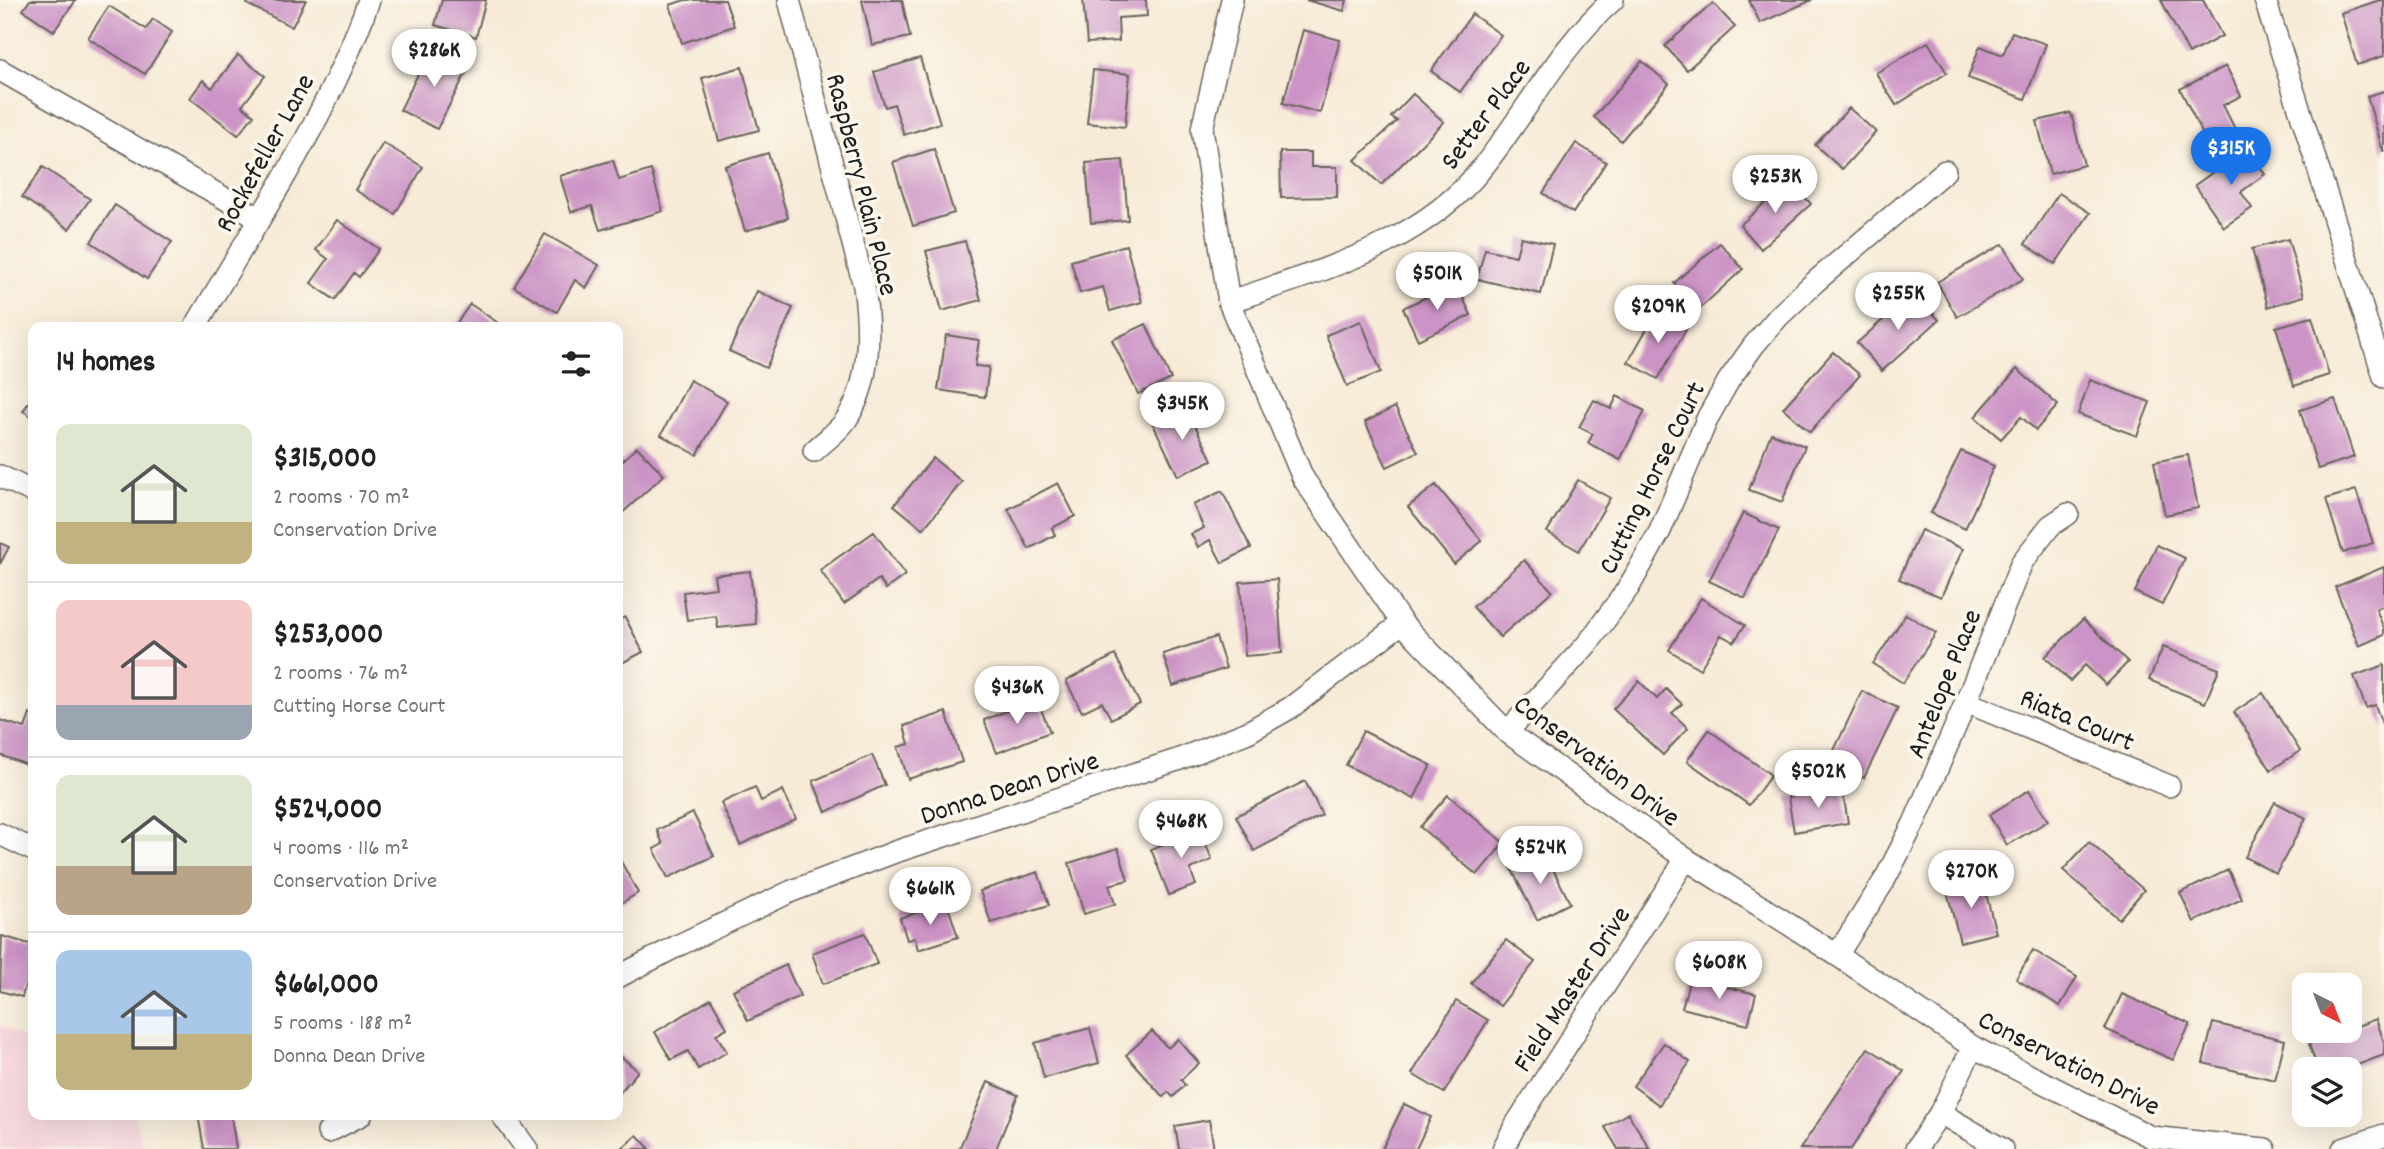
<!DOCTYPE html>
<html lang="en">
<head>
<meta charset="utf-8">
<style>
	:root { --surface:#fff; --page:#f2f2f2; --text:#222; --muted:#767676; --line:#e0e0e0; --accent:#1a73e8 }
	body { margin:0; font-family:Dekko,sans-serif; background:var(--page); color:var(--text); height:100vh; display:flex; flex-direction:column; font-size:26px; white-space:nowrap }
	* { box-sizing:border-box; margin:0 }
	p { font-size:23px; color:var(--muted) }
	.icon { flex:none; width:38px; height:38px; fill:none; stroke:currentColor; stroke-width:2; stroke-linecap:round; stroke-linejoin:round }
	.map { position:relative; flex:1; overflow:hidden }
	.sheet { position:absolute; left:28px; top:322px; width:595px; height:798px; display:flex; flex-direction:column; background:var(--surface); border-radius:14px; box-shadow:0 7px 28px #0002 }
	.sheet>* { flex:none }
	.needle { width:46px; rotate:138deg }
	.buttons { position:absolute; left:2292px; top:973px; display:grid; gap:14px }
	.buttons a { display:grid; place-items:center; width:70px; height:70px; border-radius:14px; background:var(--surface); box-shadow:0 7px 28px #0002; font-size:35px }
	.price { position:absolute; translate:-50% -60px; padding:0 16px; border-radius:24px; background:#fff; color:#222; font-size:23px; line-height:46px; filter:drop-shadow(0 2px 4px #0008) }
	.price::after { content:''; position:absolute; left:50%; top:42px; width:21px; height:16px; margin-left:-10px; background:inherit; clip-path:polygon(0 0,100% 0,50% 100%) }
	.price.active { background:var(--accent); color:#fff }
	ul { padding:0; list-style:none }
	li { display:flex; align-items:center; gap:21px; height:175px; padding:0 28px }
	li+li { border-top:2px solid var(--line) }
	li span { display:grid; place-items:center; flex:none; width:196px; height:140px; border-radius:14px; color:#555 }
	li>.icon { margin-inline-start:auto }
	span .icon { width:84px; height:84px; fill:#fffc; stroke-width:1 }
	li b { font-size:30px }
	h2 { display:flex; justify-content:space-between; align-items:center; height:84px; padding:0 28px; font-size:30px }
	.map>svg:first-child { display:block }
	.built { fill:#f5cfda }
	.building { fill:#cc94c6 }
	.lines { fill:none; stroke-linecap:round; stroke-linejoin:round }
	.street-casing { stroke:#69645d; stroke-width:24 }
	.street { stroke:#fff; stroke-width:21 }
	.labels { text-anchor:middle; stroke-width:7; stroke-linejoin:round; paint-order:stroke }
	.street-label { font-size:28px; fill:#1c1c1c; stroke:#fbf7ec }
</style>
</head>
<body>
<div class="map">
<svg width="2384" height="1149" viewBox="0 0 2384 1149">
	<rect width="100%" height="100%" fill="#fbf7ec"/>
	<filter id="ink" filterUnits="userSpaceOnUse"><feTurbulence type="fractalNoise" baseFrequency=".0143" numOctaves="2"/><feDisplacementMap in="SourceGraphic" scale="14" xChannelSelector="R" yChannelSelector="G"/><feConvolveMatrix kernelMatrix="1 2 1 2 8 2 1 2 1" color-interpolation-filters="sRGB"/></filter>
	<filter id="wash" filterUnits="userSpaceOnUse"><feTurbulence type="fractalNoise" baseFrequency=".00686" numOctaves="4" result="noise"/><feDisplacementMap in="SourceGraphic" scale="28" xChannelSelector="R" yChannelSelector="G"/><feGaussianBlur stdDeviation="1.57" result="paint"/><feColorMatrix in="noise" values="0 0 0 0 0 0 0 0 0 0 0 0 0 0 0 0 0 1.4 0 .05"/><feComposite in="paint" operator="in"/></filter>
	<g filter="url(#wash)">
		<rect width="100%" height="100%" fill="#f7ebd7"/>
		<path class="built" d="M 0,1025 L 33,1043 L 33,1115 L 134,1115 L 144,1149 L 0,1149 Z"/>
		<g id="blocks">
			<g class="building">
				<path d="M 30,0 L 76,0 L 54,31 L 23,10 Z"/>
				<path d="M 249,0 L 306,0 L 292,27 L 247,4 Z"/>
				<path d="M 442,0 L 486,0 L 476,37 L 435,25 Z"/>
				<path d="M 685,0 L 725,0 L 734,26 L 682,43 L 670,5 Z"/>
				<path d="M 862,0 L 902,0 L 910,37 L 872,45 Z"/>
				<path d="M 1083,0 L 1146,0 L 1147,16 L 1118,18 L 1119,41 L 1087,43 Z"/>
				<path d="M 1306,0 L 1347,0 L 1344,11 Z"/>
				<path d="M 1749,0 L 1812,0 L 1760,23 Z"/>
				<path d="M 2161,0 L 2203,0 L 2222,36 L 2189,54 Z"/>
				<path d="M 2380,0 L 2384,0 L 2384,56 L 2357,65 L 2341,13 Z"/>
				<path d="M 1713,3 L 1735,27 L 1687,70 L 1665,46 Z"/>
				<path d="M 109,6 L 146,29 L 153,19 L 172,32 L 145,74 L 88,38 Z"/>
				<path d="M 1472,14 L 1501,35 L 1460,92 L 1431,71 Z"/>
				<path d="M 1303,30 L 1340,40 L 1320,113 L 1283,103 Z"/>
				<path d="M 2012,32 L 2046,44 L 2025,99 L 1968,78 L 1980,46 L 2003,55 Z"/>
				<path d="M 1928,42 L 1947,73 L 1896,105 L 1876,73 Z"/>
				<path d="M 430,50 L 468,69 L 437,129 L 400,110 Z"/>
				<path d="M 238,55 L 265,76 L 242,106 L 254,115 L 238,135 L 190,98 L 203,80 L 212,88 Z"/>
				<path d="M 920,58 L 940,123 L 904,135 L 894,104 L 885,107 L 874,72 Z"/>
				<path d="M 1642,61 L 1669,84 L 1621,141 L 1594,117 Z"/>
				<path d="M 2226,66 L 2241,96 L 2223,105 L 2237,133 L 2209,147 L 2180,89 Z"/>
				<path d="M 742,67 L 759,130 L 719,141 L 702,78 Z"/>
				<path d="M 1093,70 L 1130,74 L 1125,127 L 1087,123 Z"/>
				<path d="M 2384,91 L 2384,151 L 2383,151 L 2367,96 Z"/>
				<path d="M 1413,94 L 1444,122 L 1381,185 L 1355,160 L 1397,121 L 1391,117 Z"/>
				<path d="M 1849,108 L 1876,132 L 1842,169 L 1815,145 Z"/>
				<path d="M 2071,113 L 2084,165 L 2050,174 L 2037,121 Z"/>
				<path d="M 383,143 L 423,167 L 395,214 L 355,190 Z"/>
				<path d="M 1576,143 L 1606,162 L 1573,213 L 1543,193 Z"/>
				<path d="M 2247,148 L 2265,174 L 2241,192 L 2252,208 L 2224,227 L 2195,185 Z"/>
				<path d="M 934,149 L 954,213 L 913,226 L 893,162 Z"/>
				<path d="M 1280,152 L 1311,152 L 1311,167 L 1337,167 L 1337,197 L 1281,198 Z"/>
				<path d="M 768,153 L 788,218 L 745,231 L 725,166 Z"/>
				<path d="M 613,160 L 619,180 L 651,170 L 663,211 L 600,230 L 592,206 L 571,212 L 560,176 Z"/>
				<path d="M 1123,160 L 1128,220 L 1091,223 L 1086,163 Z"/>
				<path d="M 43,167 L 90,199 L 69,229 L 22,197 Z"/>
				<path d="M 1790,181 L 1811,204 L 1761,249 L 1740,225 Z"/>
				<path d="M 2059,193 L 2090,213 L 2055,264 L 2025,244 Z"/>
				<path d="M 115,205 L 172,242 L 147,279 L 91,242 Z"/>
				<path d="M 337,220 L 379,249 L 359,277 L 354,273 L 335,300 L 311,283 L 328,259 L 316,250 Z"/>
				<path d="M 545,234 L 599,265 L 586,288 L 575,280 L 557,312 L 514,287 Z"/>
				<path d="M 1521,237 L 1553,244 L 1541,294 L 1477,279 L 1485,249 L 1516,256 Z"/>
				<path d="M 2288,239 L 2304,296 L 2268,307 L 2252,249 Z"/>
				<path d="M 965,241 L 981,300 L 942,311 L 926,251 Z"/>
				<path d="M 1720,243 L 1743,269 L 1698,310 L 1674,283 Z"/>
				<path d="M 2003,244 L 2023,279 L 1957,317 L 1937,282 Z"/>
				<path d="M 1126,245 L 1142,302 L 1110,311 L 1103,287 L 1080,293 L 1071,261 Z"/>
				<path d="M 1456,283 L 1471,315 L 1418,340 L 1403,308 Z"/>
				<path d="M 757,291 L 793,308 L 766,368 L 729,351 Z"/>
				<path d="M 1914,292 L 1939,320 L 1882,371 L 1857,343 Z"/>
				<path d="M 470,304 L 504,327 L 454,327 Z"/>
				<path d="M 1657,311 L 1687,328 L 1658,379 L 1628,362 Z"/>
				<path d="M 2312,317 L 2329,375 L 2294,386 L 2276,327 Z"/>
				<path d="M 1361,321 L 1381,372 L 1347,386 L 1326,335 Z"/>
				<path d="M 1146,324 L 1171,379 L 1138,394 L 1112,340 Z"/>
				<path d="M 946,335 L 979,340 L 975,366 L 989,367 L 985,397 L 938,390 Z"/>
				<path d="M 1833,352 L 1860,375 L 1810,432 L 1783,408 Z"/>
				<path d="M 2017,369 L 2058,405 L 2036,430 L 2021,417 L 2001,439 L 1975,417 Z"/>
				<path d="M 690,380 L 727,401 L 697,455 L 661,435 Z"/>
				<path d="M 2090,380 L 2150,402 L 2137,436 L 2078,414 Z"/>
				<path d="M 33,396 L 33,417 L 23,411 Z"/>
				<path d="M 1617,396 L 1645,411 L 1620,460 L 1588,443 L 1593,434 L 1579,427 L 1594,400 L 1611,409 Z"/>
				<path d="M 2335,399 L 2354,457 L 2318,469 L 2300,410 Z"/>
				<path d="M 1186,407 L 1212,460 L 1178,476 L 1153,424 Z"/>
				<path d="M 1395,407 L 1418,452 L 1387,467 L 1365,422 Z"/>
				<path d="M 1771,433 L 1805,446 L 1782,502 L 1749,490 Z"/>
				<path d="M 637,447 L 664,475 L 618,517 L 618,465 Z"/>
				<path d="M 1961,451 L 1994,466 L 1965,529 L 1931,513 Z"/>
				<path d="M 2188,455 L 2198,508 L 2165,515 L 2154,462 Z"/>
				<path d="M 933,458 L 962,482 L 923,529 L 894,505 Z"/>
				<path d="M 1578,480 L 1610,498 L 1579,551 L 1547,532 Z"/>
				<path d="M 1058,483 L 1075,516 L 1052,528 L 1055,535 L 1029,549 L 1008,509 Z"/>
				<path d="M 1436,485 L 1482,541 L 1454,564 L 1408,507 Z"/>
				<path d="M 2356,490 L 2373,543 L 2343,553 L 2326,499 Z"/>
				<path d="M 1222,491 L 1251,548 L 1222,563 L 1210,540 L 1198,547 L 1191,534 L 1204,528 L 1193,505 Z"/>
				<path d="M 1743,513 L 1779,530 L 1745,598 L 1709,581 Z"/>
				<path d="M 1921,530 L 1963,549 L 1941,597 L 1899,579 Z"/>
				<path d="M 874,532 L 905,575 L 886,589 L 879,579 L 844,604 L 820,570 Z"/>
				<path d="M 0,543 L 9,547 L 0,564 Z"/>
				<path d="M 2157,545 L 2185,558 L 2162,605 L 2135,592 Z"/>
				<path d="M 1524,560 L 1552,591 L 1500,637 L 1473,607 Z"/>
				<path d="M 2384,567 L 2384,606 L 2376,609 L 2384,629 L 2384,635 L 2359,646 L 2335,587 Z"/>
				<path d="M 750,571 L 756,624 L 718,628 L 716,616 L 687,620 L 683,592 L 716,588 L 714,575 Z"/>
				<path d="M 1277,579 L 1282,653 L 1245,656 L 1240,582 Z"/>
				<path d="M 1701,598 L 1745,625 L 1734,642 L 1721,635 L 1700,669 L 1669,650 Z"/>
				<path d="M 1906,614 L 1936,633 L 1903,683 L 1873,664 Z"/>
				<path d="M 625,617 L 643,652 L 618,665 L 618,621 Z"/>
				<path d="M 2083,619 L 2128,662 L 2106,685 L 2085,665 L 2070,681 L 2045,657 Z"/>
				<path d="M 1216,637 L 1226,668 L 1173,686 L 1163,654 Z"/>
				<path d="M 2163,647 L 2219,669 L 2205,703 L 2149,680 Z"/>
				<path d="M 1115,655 L 1140,704 L 1111,719 L 1102,702 L 1082,712 L 1066,681 Z"/>
				<path d="M 2384,665 L 2384,729 L 2375,705 L 2366,708 L 2354,676 Z"/>
				<path d="M 1639,681 L 1657,699 L 1666,689 L 1682,704 L 1672,713 L 1688,728 L 1663,755 L 1613,709 Z"/>
				<path d="M 1862,691 L 1898,708 L 1864,778 L 1829,761 Z"/>
				<path d="M 2263,693 L 2300,751 L 2271,770 L 2234,712 Z"/>
				<path d="M 1037,699 L 1050,732 L 997,753 L 984,720 Z"/>
				<path d="M 946,712 L 962,762 L 908,779 L 898,747 L 909,744 L 904,726 Z"/>
				<path d="M 30,714 L 33,716 L 33,767 L 0,755 L 0,720 L 25,728 Z"/>
				<path d="M 1709,730 L 1771,775 L 1749,805 L 1687,761 Z"/>
				<path d="M 1363,731 L 1431,765 L 1414,799 L 1346,765 Z"/>
				<path d="M 872,755 L 885,785 L 826,812 L 813,781 Z"/>
				<path d="M 1305,781 L 1322,815 L 1254,851 L 1236,816 Z"/>
				<path d="M 755,787 L 761,801 L 783,790 L 796,819 L 740,845 L 721,803 Z"/>
				<path d="M 1842,787 L 1848,823 L 1794,832 L 1788,797 Z"/>
				<path d="M 2029,790 L 2048,821 L 2007,845 L 1989,815 Z"/>
				<path d="M 1448,795 L 1504,843 L 1477,875 L 1420,827 Z"/>
				<path d="M 2275,802 L 2306,818 L 2276,874 L 2245,857 Z"/>
				<path d="M 693,813 L 714,856 L 668,878 L 654,849 L 663,844 L 657,830 Z"/>
				<path d="M 1200,829 L 1212,860 L 1190,869 L 1196,885 L 1169,895 L 1151,849 Z"/>
				<path d="M 2089,842 L 2144,890 L 2119,919 L 2063,870 Z"/>
				<path d="M 1118,848 L 1128,880 L 1109,885 L 1115,904 L 1084,914 L 1069,863 Z"/>
				<path d="M 1544,851 L 1570,903 L 1537,920 L 1511,868 Z"/>
				<path d="M 618,856 L 638,893 L 618,905 Z"/>
				<path d="M 2228,870 L 2242,899 L 2194,922 L 2180,893 Z"/>
				<path d="M 1038,872 L 1049,905 L 991,923 L 980,891 Z"/>
				<path d="M 1982,878 L 1996,933 L 1960,942 L 1946,887 Z"/>
				<path d="M 947,903 L 958,937 L 918,950 L 915,938 L 907,940 L 900,918 Z"/>
				<path d="M 865,933 L 877,964 L 823,984 L 812,953 Z"/>
				<path d="M 2,936 L 33,945 L 33,988 L 25,986 L 22,997 L 0,991 Z"/>
				<path d="M 1506,940 L 1535,962 L 1500,1006 L 1471,983 Z"/>
				<path d="M 2033,950 L 2077,977 L 2060,1006 L 2016,979 Z"/>
				<path d="M 786,965 L 800,996 L 748,1021 L 733,990 Z"/>
				<path d="M 1690,978 L 1756,994 L 1748,1025 L 1682,1008 Z"/>
				<path d="M 2122,994 L 2190,1024 L 2173,1060 L 2105,1029 Z"/>
				<path d="M 711,999 L 727,1028 L 716,1034 L 727,1052 L 698,1069 L 688,1051 L 671,1060 L 655,1032 Z"/>
				<path d="M 1456,1001 L 1488,1020 L 1444,1093 L 1412,1074 Z"/>
				<path d="M 2376,1019 L 2384,1042 L 2384,1055 L 2347,1069 L 2318,1069 L 2309,1044 L 2344,1031 L 2350,1031 L 2350,1029 Z"/>
				<path d="M 2213,1023 L 2285,1040 L 2275,1080 L 2203,1063 Z"/>
				<path d="M 1090,1028 L 1099,1063 L 1044,1078 L 1035,1043 Z"/>
				<path d="M 1152,1031 L 1168,1048 L 1178,1039 L 1199,1063 L 1181,1080 L 1185,1085 L 1173,1097 L 1168,1092 L 1163,1097 L 1126,1055 Z"/>
				<path d="M 1664,1043 L 1690,1062 L 1659,1105 L 1633,1086 Z"/>
				<path d="M 1868,1048 L 1904,1071 L 1851,1149 L 1800,1149 Z"/>
				<path d="M 618,1054 L 638,1071 L 618,1095 Z"/>
				<path d="M 988,1082 L 1018,1095 L 996,1149 L 959,1149 Z"/>
				<path d="M 1404,1104 L 1431,1117 L 1416,1149 L 1382,1149 Z"/>
				<path d="M 1628,1113 L 1650,1149 L 1618,1149 L 1605,1127 Z"/>
				<path d="M 198,1115 L 231,1115 L 236,1149 L 204,1149 Z"/>
				<path d="M 1209,1120 L 1214,1149 L 1179,1149 L 1175,1126 Z"/>
				<path d="M 637,1135 L 650,1149 L 621,1149 Z"/>
			</g>
		</g>
	</g>
	<g filter="url(#ink)">
		<use href="#blocks" fill-opacity="0" stroke="#69645d" stroke-width="2"/>
		<g class="lines">
			<defs>
				<g id="street">
					<path d="M 789,0 L 864,286 C 870,329 872,382 846,420 C 838,432 824,441 814,451"/>
					<path d="M 1232,0 L 1202,129 L 1229,302 L 1303,478 L 1402,623 L 1507,732 L 1686,859 L 1837,955 L 1973,1047 L 2151,1137 L 2265,1149"/>
					<path d="M 2265,0 L 2384,377"/>
					<path d="M 0,70 L 259,218"/>
					<path d="M 1229,302 C 1320,270 1420,246 1483,167 C 1527,112 1559,47 1613,0"/>
					<path d="M 195,327 C 257,221 328,117 369,0"/>
					<path d="M 0,476 L 33,492"/>
					<path d="M 1966,702 L 2169,786"/>
					<path d="M 1507,732 L 1589,642 L 1629,587 L 1660,531 L 1708,417 L 1729,380 L 1754,345 L 1779,316 L 1815,282 L 1945,171"/>
					<path d="M 0,834 L 33,850"/>
					<path d="M 1837,955 L 1884,881 L 1914,823 L 1966,702 L 2022,562 L 2050,526 L 2068,514"/>
					<path d="M 618,977 L 679,945 L 792,891 L 895,852 L 1177,760 L 1248,732 L 1290,708 L 1402,623"/>
					<path d="M 1940,1113 L 2002,1149"/>
					<path d="M 502,1115 L 527,1149"/>
					<path d="M 328,1132 L 361,1115"/>
					<path d="M 1503,1149 L 1515,1126 L 1686,859"/>
					<path d="M 1916,1149 L 1940,1113 L 1973,1047"/>
					<path d="M 2343,1149 L 2384,1135"/>
				</g>
			</defs>
			<use href="#street" class="street-casing"/>
			<use href="#street" class="street"/>
		</g>
	</g>
	<g class="labels">
		<g class="street-label">
			<text transform="translate(1484 113) rotate(-53)" y="10">Setter Place</text>
			<text transform="translate(263 152) rotate(-61)" y="10">Rockefeller Lane</text>
			<text transform="translate(864 184) rotate(76)" y="10">Raspberry Plain Place</text>
			<text transform="translate(1650 477) rotate(-64)" y="10">Cutting Horse Court</text>
			<text transform="translate(1942 683) rotate(-68)" y="10">Antelope Place</text>
			<text transform="translate(2078 718) rotate(23)" y="10">Riata Court</text>
			<text transform="translate(1598 759) rotate(37)" y="10">Conservation Drive</text>
			<text transform="translate(1009 786) rotate(-18)" y="10">Donna Dean Drive</text>
			<text transform="translate(1570 988) rotate(-57)" y="10">Field Master Drive</text>
			<text transform="translate(2070 1061) rotate(27)" y="10">Conservation Drive</text>
		</g>
	</g>
</svg>
<div class="buttons">
<a><svg class="needle" viewBox="-14 -14 28 28"><path d="M0-13l5 13h-10z" fill="#e53935"/><path d="M0 13l5-13h-10z" fill="#767676"/></svg></a>
<a><svg class="icon" aria-label="layers" viewBox="0 0 24 24"><path d="M12 4l9 5-9 5-9-5zM3 14l9 5 9-5"/></svg></a>
</div>
<b class="price" style="left:434px;top:89px">$286K</b>
<b class="price active" style="left:2231px;top:187px">$315K</b>
<b class="price" style="left:1775px;top:215px">$253K</b>
<b class="price" style="left:1437px;top:312px">$501K</b>
<b class="price" style="left:1898px;top:332px">$255K</b>
<b class="price" style="left:1658px;top:345px">$209K</b>
<b class="price" style="left:1182px;top:442px">$345K</b>
<b class="price" style="left:1017px;top:726px">$436K</b>
<b class="price" style="left:1818px;top:810px">$502K</b>
<b class="price" style="left:1181px;top:860px">$468K</b>
<b class="price" style="left:1540px;top:886px">$524K</b>
<b class="price" style="left:1971px;top:910px">$270K</b>
<b class="price" style="left:930px;top:927px">$661K</b>
<b class="price" style="left:1719px;top:1001px">$608K</b>
<section class="sheet">
<h2>14 homes<svg class="icon" aria-label="filters" viewBox="0 0 24 24"><path d="M4 7h16M4 17h16"/><circle cx="9" cy="7" r="2"/><circle cx="15" cy="17" r="2"/></svg></h2>
<ul>
<li><span style="background:linear-gradient(#dfe7d0 70%,#c2b280 0)"><svg class="icon" aria-label="home" viewBox="0 0 24 24"><path d="M3 11l9-7 9 7M6 9v11h12V9"/></svg></span><div><b>$315,000</b><p>2 rooms · 70 m²</p><p>Conservation Drive</p></div></li>
<li><span style="background:linear-gradient(#f6c9c9 75%,#9aa5b1 0)"><svg class="icon" aria-label="home" viewBox="0 0 24 24"><path d="M3 11l9-7 9 7M6 9v11h12V9"/></svg></span><div><b>$253,000</b><p>2 rooms · 76 m²</p><p>Cutting Horse Court</p></div></li>
<li><span style="background:linear-gradient(#dfe7d0 65%,#b9a48a 0)"><svg class="icon" aria-label="home" viewBox="0 0 24 24"><path d="M3 11l9-7 9 7M6 9v11h12V9"/></svg></span><div><b>$524,000</b><p>4 rooms · 116 m²</p><p>Conservation Drive</p></div></li>
<li><span style="background:linear-gradient(#a9c7e8 60%,#c2b280 0)"><svg class="icon" aria-label="home" viewBox="0 0 24 24"><path d="M3 11l9-7 9 7M6 9v11h12V9"/></svg></span><div><b>$661,000</b><p>5 rooms · 188 m²</p><p>Donna Dean Drive</p></div></li>
</ul>
</section>
</div>
</body>
</html>
